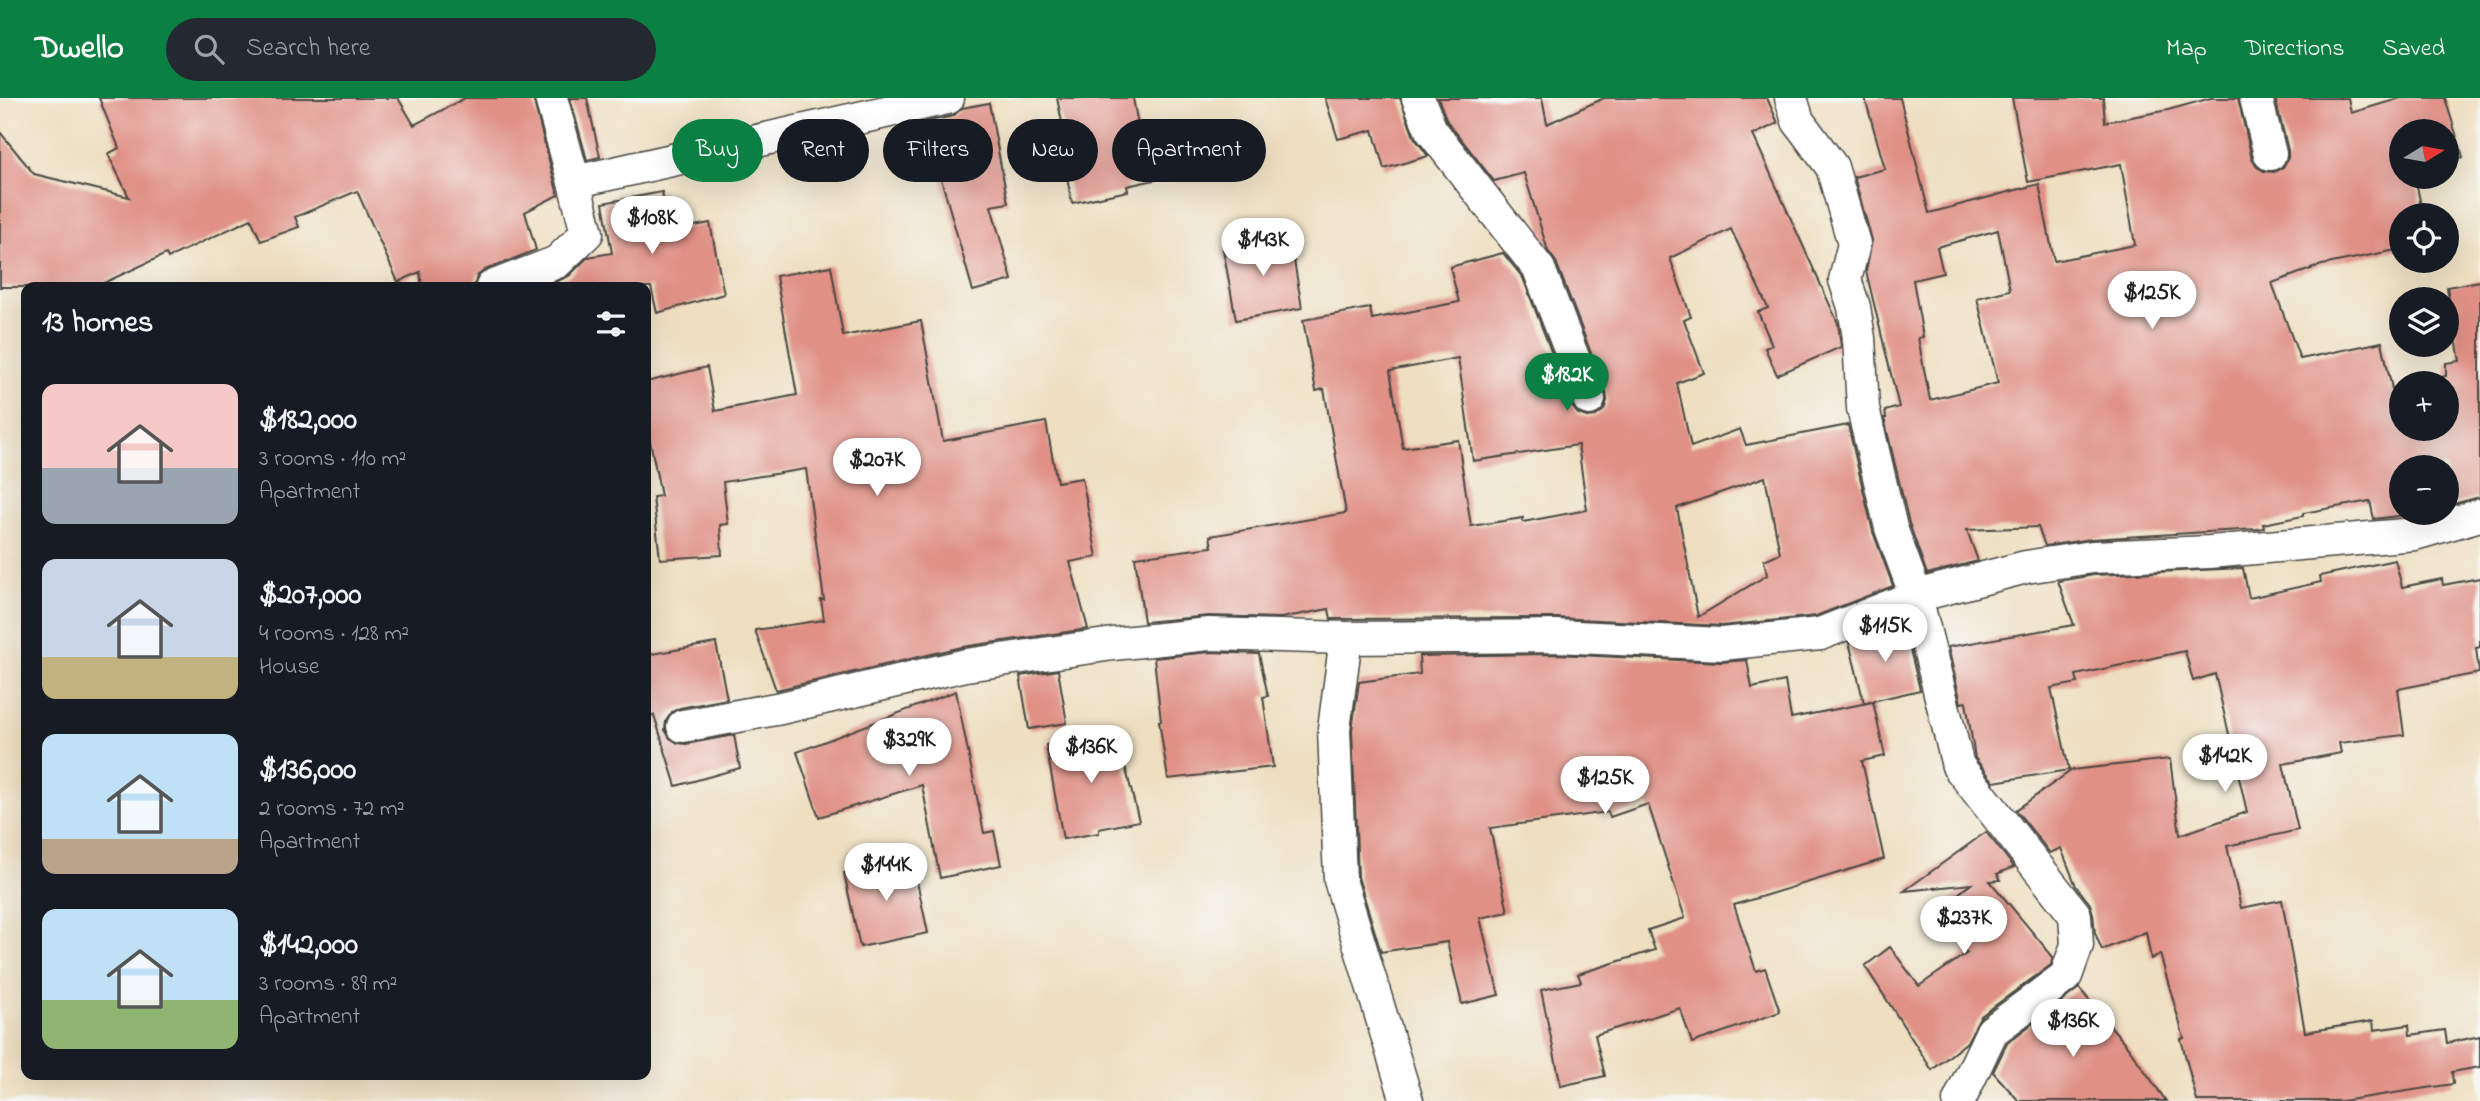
<!DOCTYPE html>
<html lang="en">
<head>
<meta charset="utf-8">
<style>
	:root { --surface:#171b24; --page:#242831; --text:#f1f3f6; --muted:#9ea1a6; --accent:#0b8043 }
	body { margin:0; font-family:"Indie Flower",sans-serif; background:var(--page); color:var(--text); height:100vh; display:flex; flex-direction:column; font-size:26px; white-space:nowrap }
	* { box-sizing:border-box; margin:0 }
	p { font-size:23px; color:var(--muted) }
	.icon { flex:none; width:38px; height:38px; fill:none; stroke:currentColor; stroke-width:2; stroke-linecap:round; stroke-linejoin:round }
	.map { position:relative; flex:1; overflow:hidden }
	.sheet { position:absolute; left:21px; top:184px; width:630px; height:798px; display:flex; flex-direction:column; background:var(--surface); border-radius:14px; box-shadow:0 7px 28px #0002 }
	.sheet>* { flex:none }
	.top-card { position:absolute; left:672px; top:21px; width:665px; height:63px; display:flex; gap:14px }
	.needle { width:46px; rotate:79deg }
	.fabs { position:absolute; left:2389px; top:21px; display:grid; gap:14px }
	.fabs a { display:grid; place-items:center; width:70px; height:70px; border-radius:50%; background:var(--surface); box-shadow:0 7px 28px #0002; font-size:35px }
	.price { position:absolute; translate:-50% -60px; padding:0 16px; border-radius:24px; background:#fff; color:#222; font-size:23px; line-height:46px; filter:drop-shadow(0 2px 4px #0008) }
	.price::after { content:''; position:absolute; left:50%; top:42px; width:21px; height:16px; margin-left:-10px; background:inherit; clip-path:polygon(0 0,100% 0,50% 100%) }
	.price.active { background:var(--accent); color:#fff }
	ul { padding:0; list-style:none }
	li { display:flex; align-items:center; gap:21px; height:175px; padding:0 21px }
	li span { display:grid; place-items:center; flex:none; width:196px; height:140px; border-radius:14px; color:#555 }
	li>.icon { margin-inline-start:auto }
	span .icon { width:84px; height:84px; fill:#fffc; stroke-width:1 }
	li b { font-size:30px }
	h2 { display:flex; justify-content:space-between; align-items:center; height:84px; padding:0 21px; font-size:30px }
	.tag { padding:0 24px; border-radius:32px; background:var(--surface); box-shadow:0 7px 28px #0002; font-size:24px; line-height:63px }
	.tag.active { background:var(--accent); color:#fff }
	header { display:flex; align-items:center; gap:42px; box-sizing:border-box; height:98px; padding:0 35px; background:var(--accent); color:#fff }
	header strong { font-size:33px }
	nav { display:flex; gap:38px; margin-inline-start:auto; font-size:24px }
	.search { width:490px; height:63px; background:var(--page); display:flex; align-items:center; gap:18px; box-sizing:border-box; padding:0 24px; border-radius:38px; color:var(--muted); font-size:26px }
	.map>svg:first-child { display:block }
	.building { fill:#e09085; fill-rule:evenodd }
	.lines { fill:none; stroke-linecap:round; stroke-linejoin:round }
	.street-casing { stroke:#484642; stroke-width:35 }
	.street { stroke:#fff; stroke-width:32 }
</style>
</head>
<body>
<header>
<strong>Dwello</strong>
<div class="search"><svg class="icon" aria-label="search" viewBox="0 0 24 24"><circle cx="10" cy="10" r="6"/><path d="M15 15l6 6"/></svg>Search here</div>
<nav><a>Map</a><a>Directions</a><a>Saved</a></nav>
</header>
<div class="map">
<svg width="2480" height="1003" viewBox="0 0 2480 1003">
	<rect width="100%" height="100%" fill="#f6f6f2"/>
	<filter id="ink" filterUnits="userSpaceOnUse"><feTurbulence type="fractalNoise" baseFrequency=".0143" numOctaves="2"/><feDisplacementMap in="SourceGraphic" scale="14" xChannelSelector="R" yChannelSelector="G"/><feConvolveMatrix kernelMatrix="1 2 1 2 8 2 1 2 1" color-interpolation-filters="sRGB"/></filter>
	<filter id="wash" filterUnits="userSpaceOnUse"><feTurbulence type="fractalNoise" baseFrequency=".00686" numOctaves="4" result="noise"/><feDisplacementMap in="SourceGraphic" scale="28" xChannelSelector="R" yChannelSelector="G"/><feGaussianBlur stdDeviation="1.57" result="paint"/><feColorMatrix in="noise" values="0 0 0 0 0 0 0 0 0 0 0 0 0 0 0 0 0 1.4 0 .05"/><feComposite in="paint" operator="in"/></filter>
	<g filter="url(#wash)">
		<rect width="100%" height="100%" fill="#eedfc1"/>
		<g id="blocks">
			<g class="building">
				<path d="M 99,0 L 398,0 L 414,27 L 465,0 L 533,0 L 558,97 L 525,114 L 536,152 L 485,172 L 477,178 L 474,189 L 422,189 L 420,174 L 398,184 L 357,93 L 295,119 L 299,129 L 261,143 L 251,121 L 168,160 L 166,156 L 95,189 L 0,189 L 0,34 L 34,76 L 129,99 L 108,56 L 119,50 Z"/>
				<path d="M 570,0 L 587,0 L 600,59 L 587,62 Z"/>
				<path d="M 1057,0 L 1133,0 L 1140,38 L 1148,36 L 1151,50 L 1190,41 L 1191,45 L 1228,35 L 1236,64 L 1127,88 L 1128,93 L 1072,105 L 1066,74 L 1072,73 Z"/>
				<path d="M 1325,0 L 1400,0 L 1414,39 L 1428,58 L 1384,71 L 1373,32 L 1338,41 Z"/>
				<path d="M 1438,0 L 1542,0 L 1547,26 L 1604,0 L 1767,0 L 1778,25 L 1753,37 L 1838,225 L 1841,249 L 1777,277 L 1765,250 L 1772,247 L 1758,214 L 1768,210 L 1731,131 L 1670,160 L 1691,219 L 1684,222 L 1704,275 L 1677,285 L 1691,349 L 1740,331 L 1746,347 L 1848,327 L 1873,434 L 1893,488 L 1816,518 L 1722,528 L 1556,520 L 1331,521 L 1329,511 L 1281,520 L 1209,518 L 1144,524 L 1135,459 L 1212,449 L 1210,438 L 1346,415 L 1324,291 L 1316,293 L 1303,222 L 1370,210 L 1372,221 L 1459,204 L 1450,169 L 1503,155 L 1523,180 L 1572,308 L 1578,316 L 1587,319 L 1596,318 L 1604,312 L 1607,303 L 1606,294 L 1556,164 L 1548,153 L 1524,75 L 1494,83 L 1447,23 ZM 1458,260 L 1473,363 L 1578,347 L 1587,412 L 1523,424 L 1523,420 L 1471,428 L 1458,342 L 1403,350 L 1390,273 ZM 1765,379 L 1780,455 L 1764,462 L 1767,477 L 1698,519 L 1677,410 Z"/>
				<path d="M 1865,0 L 1900,0 L 1929,115 L 2039,86 L 2054,163 L 2135,147 L 2121,66 L 2028,84 L 2012,0 L 2103,0 L 2105,24 L 2168,12 L 2211,0 L 2238,0 L 2252,61 L 2257,69 L 2264,73 L 2274,74 L 2283,69 L 2288,60 L 2288,52 L 2275,0 L 2348,0 L 2351,15 L 2401,0 L 2445,0 L 2463,59 L 2446,64 L 2446,33 L 2401,33 L 2401,79 L 2415,79 L 2423,117 L 2401,117 L 2401,151 L 2322,167 L 2272,185 L 2300,261 L 2382,244 L 2392,291 L 2401,289 L 2401,331 L 2446,331 L 2446,285 L 2415,285 L 2446,278 L 2446,265 L 2460,263 L 2447,189 L 2480,183 L 2480,399 L 2446,408 L 2446,369 L 2401,369 L 2401,415 L 2422,415 L 2374,421 L 2370,403 L 2303,415 L 2303,418 L 2263,426 L 2264,430 L 2257,431 L 2091,441 L 2045,448 L 2038,429 L 1967,432 L 1978,463 L 1927,476 L 1909,425 L 1884,320 L 1886,320 L 1885,313 L 1899,309 L 1866,173 L 1872,142 L 1854,79 L 1885,71 ZM 1998,132 L 2010,192 L 1977,200 L 1998,285 L 1930,302 L 1918,240 L 1923,239 L 1913,182 L 1943,175 L 1937,149 Z"/>
				<path d="M 989,5 L 1008,105 L 991,108 L 1012,182 L 973,193 L 925,24 L 953,18 L 962,10 Z"/>
				<path d="M 662,94 L 669,133 L 710,125 L 724,196 L 657,215 L 651,189 L 543,189 L 569,178 L 588,159 L 612,155 L 603,105 Z"/>
				<path d="M 1290,139 L 1302,210 L 1236,222 L 1223,151 Z"/>
				<path d="M 831,168 L 843,238 L 921,223 L 943,343 L 1046,324 L 1057,384 L 1082,380 L 1097,459 L 1070,464 L 1088,531 L 962,549 L 776,592 L 755,532 L 824,522 L 821,502 L 824,502 L 806,371 L 723,384 L 728,426 L 720,427 L 722,457 L 660,461 L 653,399 L 661,398 L 646,323 L 646,284 L 707,269 L 715,313 L 797,297 L 776,178 Z"/>
				<path d="M 2395,462 L 2402,489 L 2442,481 L 2443,487 L 2480,480 L 2480,549 L 2476,550 L 2479,575 L 2398,591 L 2404,637 L 2339,645 L 2341,655 L 2283,666 L 2298,732 L 2227,748 L 2241,810 L 2282,802 L 2305,934 L 2373,923 L 2374,932 L 2409,927 L 2410,937 L 2445,932 L 2447,945 L 2480,938 L 2480,969 L 2452,974 L 2453,986 L 2342,1003 L 2197,1003 L 2181,941 L 2184,940 L 2160,856 L 2151,861 L 2146,834 L 2102,852 L 2095,835 L 2093,816 L 2090,806 L 2076,788 L 2061,750 L 2050,755 L 2016,712 L 2072,672 L 2170,661 L 2180,737 L 2247,714 L 2215,576 L 2193,583 L 2185,553 L 2076,577 L 2078,585 L 2051,590 L 2069,672 L 1994,684 L 1975,660 L 1966,604 L 1961,605 L 1948,549 L 2074,527 L 2058,483 L 2094,477 L 2243,470 L 2249,500 L 2321,484 L 2320,478 Z"/>
				<path d="M 1903,523 L 1920,592 L 1864,605 L 1849,544 Z"/>
				<path d="M 716,545 L 727,601 L 680,610 L 672,614 L 666,623 L 665,632 L 670,640 L 678,645 L 686,646 L 734,637 L 740,670 L 676,688 L 654,617 L 646,618 L 646,557 Z"/>
				<path d="M 1210,554 L 1259,556 L 1268,598 L 1263,599 L 1273,669 L 1168,681 L 1159,623 L 1161,623 L 1154,560 Z"/>
				<path d="M 1556,556 L 1721,564 L 1747,562 L 1752,590 L 1785,583 L 1791,620 L 1873,604 L 1885,658 L 1862,663 L 1884,761 L 1734,807 L 1756,873 L 1765,870 L 1780,914 L 1692,945 L 1680,910 L 1595,937 L 1605,978 L 1561,988 L 1541,892 L 1581,884 L 1578,876 L 1655,852 L 1648,832 L 1685,820 L 1648,706 L 1610,719 L 1608,714 L 1490,730 L 1508,814 L 1480,820 L 1499,897 L 1462,906 L 1447,844 L 1381,854 L 1358,779 L 1352,632 L 1359,584 L 1420,576 L 1419,558 Z"/>
				<path d="M 1058,572 L 1067,625 L 1029,631 L 1020,578 Z"/>
				<path d="M 956,593 L 984,735 L 994,733 L 1001,767 L 940,780 L 922,687 L 819,719 L 797,654 Z"/>
				<path d="M 1116,632 L 1139,723 L 1099,731 L 1099,735 L 1063,741 L 1046,647 Z"/>
				<path d="M 1986,734 L 2014,769 L 1997,776 L 2001,782 L 1990,783 L 2053,859 L 2051,867 L 1981,918 L 1967,944 L 1932,972 L 1865,868 L 1890,849 L 1919,888 L 1967,855 L 1936,813 L 1971,786 L 1904,793 Z"/>
				<path d="M 912,760 L 928,835 L 860,849 L 844,775 Z"/>
				<path d="M 2079,890 L 2128,949 L 2166,1003 L 2019,1003 L 1993,974 L 2007,945 Z"/>
			</g>
		</g>
	</g>
	<g filter="url(#ink)">
		<use href="#blocks" fill-opacity="0" stroke="#484642" stroke-width="2"/>
		<g class="lines">
			<defs>
				<g id="street">
					<path d="M 551,0 L 574,84"/>
					<path d="M 1418,0 L 1431,32 L 1539,171 L 1589,301"/>
					<path d="M 1791,0 L 1798,23 L 1832,69 L 1854,146 L 1845,182 L 1854,209 L 1859,240 L 1863,310 L 1891,430 L 1916,498 L 1958,668 L 2075,817 L 2077,847 L 2066,878 L 1992,933 L 1959,1003"/>
					<path d="M 2256,0 L 2270,56"/>
					<path d="M 492,189 L 557,164 L 587,135 L 574,84 L 948,0"/>
					<path d="M 1346,540 L 1334,631 L 1340,782 L 1407,1003"/>
					<path d="M 683,628 L 781,610 L 966,567 L 1113,546 L 1209,536 L 1346,540 L 1556,538 L 1722,546 L 1820,536 L 1916,498 L 2026,469 L 2092,459 L 2210,454 L 2415,436 L 2480,417"/>
				</g>
			</defs>
			<use href="#street" class="street-casing"/>
			<use href="#street" class="street"/>
		</g>
	</g>
</svg>
<div class="fabs">
<a><svg class="needle" viewBox="-14 -14 28 28"><path d="M0-13l5 13h-10z" fill="#e53935"/><path d="M0 13l5-13h-10z" fill="#9ea1a6"/></svg></a>
<a><svg class="icon" aria-label="locate" viewBox="0 0 24 24"><circle cx="12" cy="12" r="6"/><path d="M12 2v4M12 18v4M2 12h4M18 12h4"/></svg></a>
<a><svg class="icon" aria-label="layers" viewBox="0 0 24 24"><path d="M12 4l9 5-9 5-9-5zM3 14l9 5 9-5"/></svg></a>
<a>+</a>
<a>−</a>
</div>
<b class="price" style="left:652px;top:158px">$108K</b>
<b class="price" style="left:1263px;top:180px">$143K</b>
<b class="price" style="left:2152px;top:233px">$125K</b>
<b class="price active" style="left:1567px;top:315px">$182K</b>
<b class="price" style="left:877px;top:400px">$207K</b>
<b class="price" style="left:1885px;top:566px">$115K</b>
<b class="price" style="left:909px;top:680px">$329K</b>
<b class="price" style="left:1091px;top:687px">$136K</b>
<b class="price" style="left:2225px;top:696px">$142K</b>
<b class="price" style="left:1605px;top:718px">$125K</b>
<b class="price" style="left:886px;top:805px">$144K</b>
<b class="price" style="left:1964px;top:858px">$237K</b>
<b class="price" style="left:2073px;top:961px">$136K</b>
<div class="top-card">
<a class="tag active">Buy</a>
<a class="tag">Rent</a>
<a class="tag">Filters</a>
<a class="tag">New</a>
<a class="tag">Apartment</a>
</div>
<section class="sheet">
<h2>13 homes<svg class="icon" aria-label="filters" viewBox="0 0 24 24"><path d="M4 7h16M4 17h16"/><circle cx="9" cy="7" r="2"/><circle cx="15" cy="17" r="2"/></svg></h2>
<ul>
<li><span style="background:linear-gradient(#f6c9c9 60%,#9aa5b1 0)"><svg class="icon" aria-label="home" viewBox="0 0 24 24"><path d="M3 11l9-7 9 7M6 9v11h12V9"/></svg></span><div><b>$182,000</b><p>3 rooms · 110 m²</p><p>Apartment</p></div></li>
<li><span style="background:linear-gradient(#c9d6e8 70%,#c2b280 0)"><svg class="icon" aria-label="home" viewBox="0 0 24 24"><path d="M3 11l9-7 9 7M6 9v11h12V9"/></svg></span><div><b>$207,000</b><p>4 rooms · 128 m²</p><p>House</p></div></li>
<li><span style="background:linear-gradient(#bfe0f5 75%,#b9a48a 0)"><svg class="icon" aria-label="home" viewBox="0 0 24 24"><path d="M3 11l9-7 9 7M6 9v11h12V9"/></svg></span><div><b>$136,000</b><p>2 rooms · 72 m²</p><p>Apartment</p></div></li>
<li><span style="background:linear-gradient(#bfe0f5 65%,#8fb573 0)"><svg class="icon" aria-label="home" viewBox="0 0 24 24"><path d="M3 11l9-7 9 7M6 9v11h12V9"/></svg></span><div><b>$142,000</b><p>3 rooms · 89 m²</p><p>Apartment</p></div></li>
</ul>
</section>
</div>
</body>
</html>
